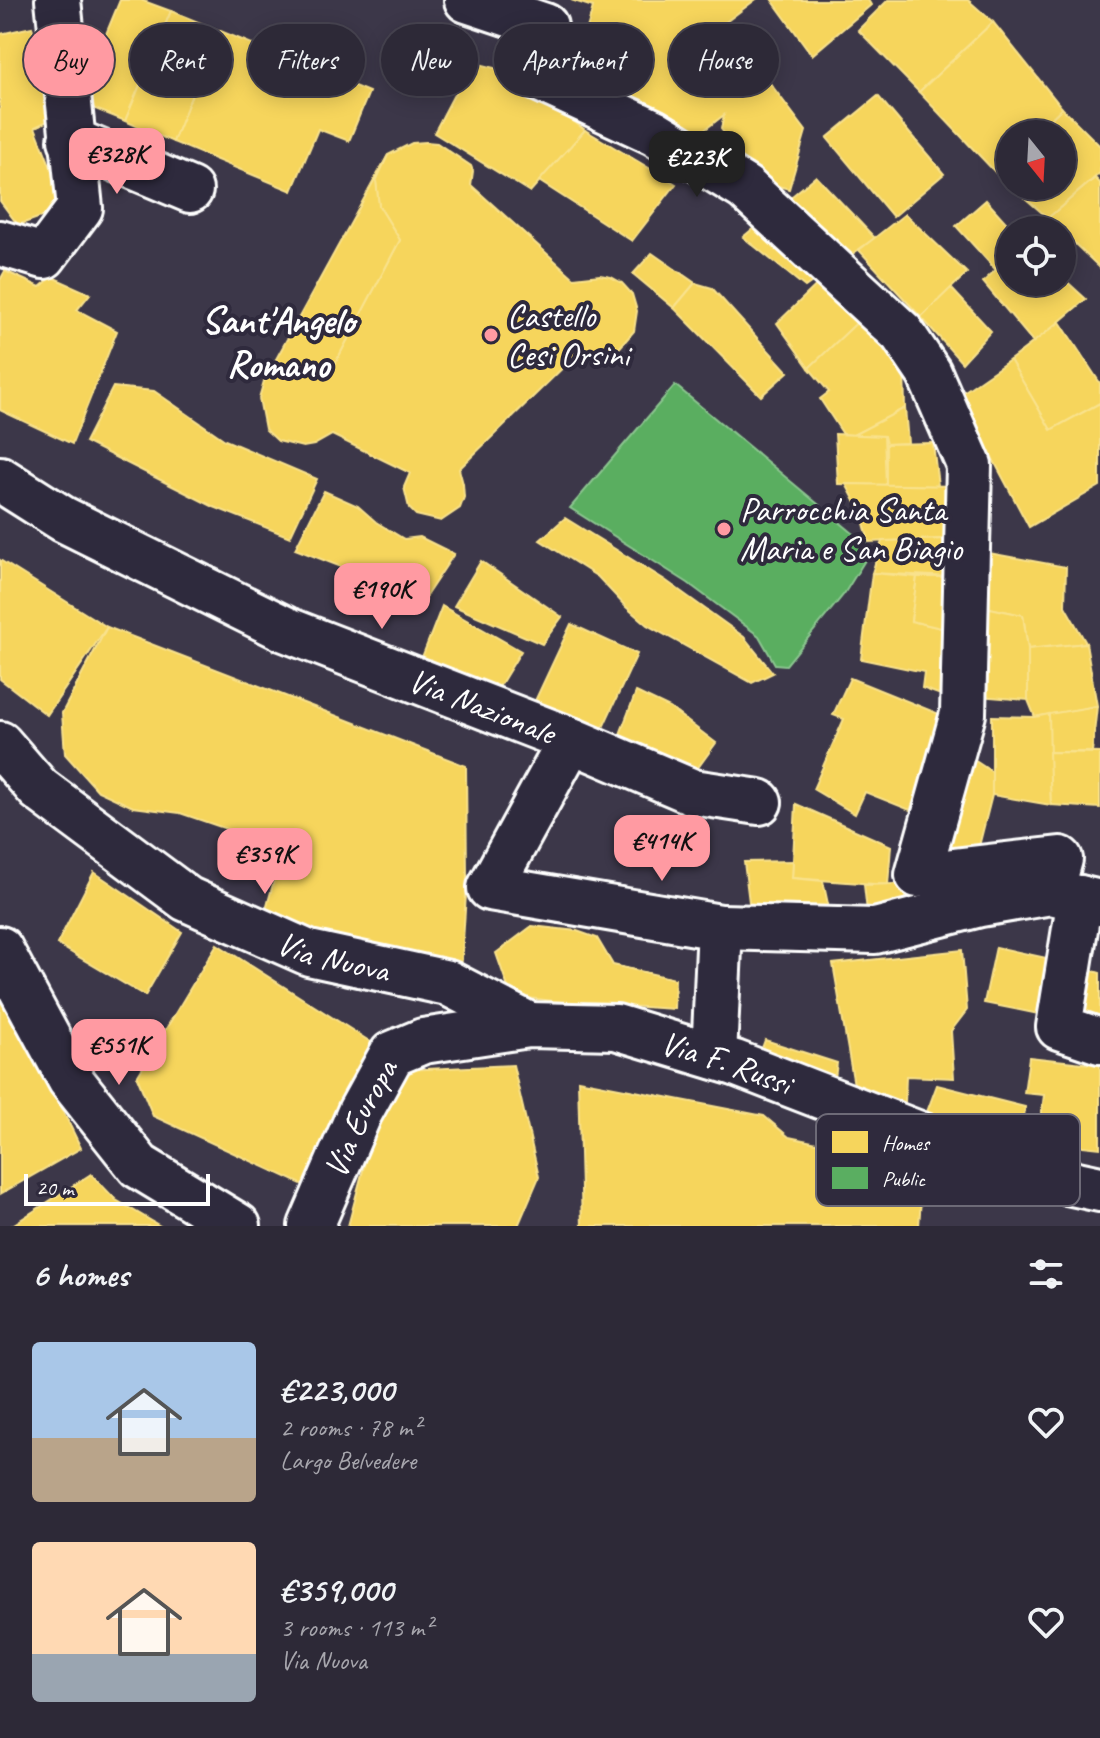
<!DOCTYPE html>
<html lang="en">
<head>
<meta charset="utf-8">
<style>
	:root { --surface:#2d2937; --page:#35313f; --text:#f1f3f6; --muted:#a7a6ad; --line:#484552; --accent:#ff9aa2 }
	body { margin:0; font-family:Caveat,sans-serif; background:var(--page); color:var(--text); height:100vh; display:flex; flex-direction:column; font-size:30px; white-space:nowrap }
	* { box-sizing:border-box; margin:0 }
	p { font-size:26px; color:var(--muted) }
	.icon { flex:none; width:44px; height:44px; fill:none; stroke:currentColor; stroke-width:2; stroke-linecap:round; stroke-linejoin:round }
	.map { position:relative; height:1226px; overflow:hidden }
	.details { display:flex; flex-direction:column; background:var(--surface); flex:1 }
	.details>* { flex:none }
	.banner { position:absolute; left:24px; top:24px; width:1052px; height:72px; display:flex; gap:16px }
	.needle { width:52px; rotate:162deg }
	.buttons { position:absolute; left:996px; top:120px; display:grid; gap:16px }
	.buttons a { display:grid; place-items:center; width:80px; height:80px; border-radius:50%; background:var(--surface); box-shadow:0 4px 20px #0003,0 0 0 2px var(--line); font-size:40px }
	.scale { position:absolute; left:24px; bottom:20px; width:186px; box-sizing:border-box; padding-left:8px; border:4px solid #fff; border-top:0; font-size:22px; line-height:28px; white-space:nowrap; color:#fff; -webkit-text-stroke:6px #2f2a3d; paint-order:stroke }
	.price { position:absolute; translate:-50% -68px; padding:0 18px; border-radius:16px; background:var(--accent); color:#111; font-size:26px; line-height:52px; filter:drop-shadow(0 2px 4px #0008) }
	.price::after { content:''; position:absolute; left:50%; top:48px; width:24px; height:18px; margin-left:-12px; background:inherit; clip-path:polygon(0 0,100% 0,50% 100%) }
	.price.current { background:#222; color:#fff }
	ul { padding:0; list-style:none }
	li { display:flex; align-items:center; gap:24px; height:200px; padding:0 32px }
	li span { display:grid; place-items:center; flex:none; width:224px; height:160px; border-radius:8px; color:#555 }
	li>.icon { margin-inline-start:auto }
	span .icon { width:96px; height:96px; fill:#fffc; stroke-width:1 }
	li b { font-size:34px }
	h2 { display:flex; justify-content:space-between; align-items:center; height:96px; padding:0 32px; font-size:34px }
	.pill { padding:0 28px; border-radius:36px; background:var(--surface); box-shadow:0 4px 20px #0003,0 0 0 2px var(--line); font-size:28px; line-height:72px }
	.pill.current { background:var(--accent); color:#111 }
	.map>svg:first-child { display:block }
	.homes { fill:#f6d55c; stroke:#f9e28d; stroke-width:2 }
	.public { fill:#5aae61; stroke:#8cc690; stroke-width:2 }
	.lines { fill:none; stroke-linecap:round; stroke-linejoin:round }
	.minor-casing { stroke:#fff; stroke-width:50 }
	.minor { stroke:#2f2a3d; stroke-width:44 }
	.poi-dot { fill:#ff9aa2; stroke:#2f2a3d; stroke-width:3 }
	.labels { text-anchor:middle; stroke-width:8; stroke-linejoin:round; paint-order:stroke }
	.poi-label { font-size:34px; fill:#fff; stroke:#2f2a3d; text-anchor:start }
	.street-label { font-size:34px; fill:#fff; stroke:#2f2a3d }
	.quarter-label { font-size:38px; font-weight:bold; fill:#fff; stroke:#2f2a3d }
	.key { fill:#2f2a3d; stroke:#6d6a77; stroke-width:2 }
	.key-label { font-size:22px; fill:#fff }
</style>
</head>
<body>
<div class="map">
<svg width="1100" height="1226" viewBox="0 0 1100 1226">
	<rect width="100%" height="100%" fill="#3c3749"/>
	<filter id="ink" filterUnits="userSpaceOnUse"><feTurbulence type="fractalNoise" baseFrequency=".0125" numOctaves="2"/><feDisplacementMap in="SourceGraphic" scale="16" xChannelSelector="R" yChannelSelector="G"/><feConvolveMatrix kernelMatrix="1 2 1 2 8 2 1 2 1" color-interpolation-filters="sRGB"/></filter>
	<g filter="url(#ink)">
		<g class="homes">
			<path d="M 120,0 L 141,0 L 171,11 L 125,121 L 78,102 Z"/>
			<path d="M 755,0 L 714,31 L 748,54 L 806,131 L 789,189 L 760,181 L 721,129 L 724,115 L 694,138 L 618,87 L 574,75 L 593,7 L 571,0 Z"/>
			<path d="M 772,0 L 868,0 L 871,5 L 812,55 Z"/>
			<path d="M 888,0 L 968,0 L 993,22 L 919,92 L 858,30 Z"/>
			<path d="M 171,11 L 218,30 L 173,142 L 125,121 Z"/>
			<path d="M 993,22 L 1062,108 L 1035,134 L 1010,134 L 1010,159 L 996,173 L 919,92 Z"/>
			<path d="M 32,27 L 63,114 L 35,127 L 67,208 L 18,225 L 0,201 L 0,34 Z"/>
			<path d="M 218,30 L 369,92 L 349,141 L 318,129 L 292,191 L 173,142 Z"/>
			<path d="M 471,62 L 507,71 L 585,130 L 530,192 L 434,133 Z"/>
			<path d="M 878,96 L 944,174 L 893,217 L 827,138 Z"/>
			<path d="M 1062,108 L 1100,146 L 1100,173 L 1048,218 L 1011,186 L 1062,186 L 1062,134 L 1035,134 Z"/>
			<path d="M 585,130 L 676,184 L 632,241 L 539,181 Z"/>
			<path d="M 426,142 L 437,143 L 471,166 L 473,171 L 471,185 L 574,278 L 600,275 L 611,277 L 622,283 L 632,294 L 637,311 L 634,331 L 616,352 L 595,355 L 579,352 L 459,469 L 463,484 L 464,497 L 460,508 L 441,521 L 416,515 L 409,508 L 404,487 L 410,473 L 332,435 L 314,445 L 303,447 L 278,441 L 265,429 L 259,398 L 264,381 L 281,366 L 305,364 L 329,375 L 400,240 L 379,206 L 376,181 L 382,167 L 388,155 L 412,143 Z"/>
			<path d="M 388,155 L 376,181 L 379,206 L 400,240 L 329,375 L 305,364 L 281,366 L 264,381 Z"/>
			<path d="M 1010,159 L 1010,185 L 996,173 Z"/>
			<path d="M 816,176 L 875,238 L 805,287 L 743,237 Z"/>
			<path d="M 1095,178 L 1100,183 L 1100,268 L 1048,218 Z"/>
			<path d="M 986,200 L 1013,230 L 1010,230 L 1010,256 L 995,269 L 956,226 Z"/>
			<path d="M 905,214 L 967,273 L 921,317 L 859,250 Z"/>
			<path d="M 652,253 L 695,283 L 674,308 L 633,274 Z"/>
			<path d="M 1010,256 L 1010,282 L 1062,282 L 1062,277 L 1086,299 L 1034,343 L 983,282 Z"/>
			<path d="M 5,271 L 40,287 L 52,277 L 90,294 L 77,310 L 117,331 L 72,444 L 0,410 L 0,280 Z"/>
			<path d="M 828,274 L 864,316 L 809,368 L 777,323 Z"/>
			<path d="M 695,283 L 712,288 L 788,372 L 761,396 L 674,308 Z"/>
			<path d="M 951,288 L 991,331 L 962,363 L 921,317 Z"/>
			<path d="M 864,316 L 904,367 L 905,408 L 853,435 L 843,434 L 820,399 L 829,392 L 809,368 Z"/>
			<path d="M 1060,322 L 1100,383 L 1100,403 L 1051,430 L 1010,360 Z"/>
			<path d="M 1010,360 L 1051,430 L 1100,403 L 1100,486 L 1029,527 L 959,395 Z"/>
			<path d="M 113,387 L 154,391 L 225,440 L 317,479 L 290,537 L 214,507 L 85,442 Z"/>
			<path d="M 905,408 L 908,443 L 886,444 L 884,436 L 853,435 Z"/>
			<path d="M 835,434 L 884,436 L 886,485 L 838,484 Z"/>
			<path d="M 933,443 L 938,486 L 886,485 L 886,444 Z"/>
			<path d="M 846,484 L 958,486 L 964,538 L 869,542 L 861,512 Z"/>
			<path d="M 324,491 L 358,506 L 376,522 L 404,539 L 420,537 L 454,554 L 424,599 L 295,549 Z"/>
			<path d="M 565,518 L 665,580 L 744,637 L 773,673 L 752,683 L 647,625 L 626,607 L 598,577 L 540,540 Z"/>
			<path d="M 952,539 L 953,577 L 872,573 L 882,541 Z"/>
			<path d="M 989,553 L 1066,567 L 1065,606 L 1086,643 L 1028,649 L 1023,615 L 985,607 Z"/>
			<path d="M 0,560 L 107,627 L 47,715 L 0,679 Z"/>
			<path d="M 481,561 L 562,617 L 542,644 L 454,606 Z"/>
			<path d="M 872,573 L 917,577 L 911,621 L 954,631 L 952,699 L 922,688 L 924,672 L 861,659 Z"/>
			<path d="M 917,577 L 953,577 L 954,631 L 911,621 Z"/>
			<path d="M 442,606 L 521,651 L 490,702 L 419,665 Z"/>
			<path d="M 985,607 L 1023,615 L 1028,649 L 1028,700 L 979,696 Z"/>
			<path d="M 571,624 L 637,654 L 600,734 L 534,703 Z"/>
			<path d="M 107,627 L 466,766 L 467,878 L 461,973 L 334,942 L 266,910 L 284,843 L 259,840 L 180,813 L 133,807 L 98,791 L 65,754 L 62,713 Z"/>
			<path d="M 1086,643 L 1097,706 L 1035,717 L 1028,700 L 1028,649 Z"/>
			<path d="M 850,678 L 949,718 L 910,810 L 865,792 L 855,814 L 813,789 L 844,719 L 833,715 Z"/>
			<path d="M 636,692 L 670,708 L 716,743 L 697,769 L 619,737 Z"/>
			<path d="M 1097,706 L 1092,752 L 1049,752 L 1049,714 Z"/>
			<path d="M 1049,714 L 1051,805 L 992,795 L 992,716 L 1035,717 Z"/>
			<path d="M 1049,752 L 1100,753 L 1100,808 L 1051,805 Z"/>
			<path d="M 965,754 L 992,772 L 992,795 L 976,858 L 940,856 Z"/>
			<path d="M 796,804 L 891,846 L 888,885 L 792,878 Z"/>
			<path d="M 793,861 L 792,878 L 823,881 L 831,918 L 751,918 L 744,862 Z"/>
			<path d="M 94,872 L 182,932 L 145,996 L 57,944 Z"/>
			<path d="M 926,883 L 930,910 L 868,920 L 864,885 Z"/>
			<path d="M 532,926 L 577,931 L 597,938 L 613,965 L 675,979 L 674,1009 L 562,1002 L 511,996 L 496,953 Z"/>
			<path d="M 217,944 L 377,1046 L 310,1188 L 153,1116 L 137,1077 Z"/>
			<path d="M 996,947 L 1051,959 L 1039,1014 L 984,1003 Z"/>
			<path d="M 962,950 L 967,1010 L 951,1031 L 954,1078 L 906,1076 L 905,1103 L 854,1085 L 833,964 Z"/>
			<path d="M 1077,966 L 1100,973 L 1100,1029 L 1067,1018 Z"/>
			<path d="M 0,980 L 81,1148 L 0,1194 Z"/>
			<path d="M 765,1040 L 837,1063 L 833,1093 L 758,1059 Z"/>
			<path d="M 1029,1057 L 1100,1065 L 1100,1148 L 1038,1141 L 1044,1095 L 1024,1093 Z"/>
			<path d="M 513,1065 L 539,1177 L 518,1226 L 348,1226 L 386,1084 L 404,1070 Z"/>
			<path d="M 578,1080 L 764,1116 L 789,1137 L 882,1157 L 923,1171 L 919,1226 L 582,1226 Z"/>
			<path d="M 937,1085 L 1025,1107 L 1020,1161 L 924,1120 Z"/>
			<path d="M 91,1174 L 116,1200 L 160,1226 L 11,1226 Z"/>
		</g>
		<path class="public" d="M 675,385 L 872,549 L 844,594 L 786,665 L 775,664 L 759,636 L 688,583 L 570,508 Z"/>
		<g class="lines">
			<defs>
				<g id="minor">
					<path d="M 467,0 L 545,26 L 527,73 L 654,132 L 745,188 L 902,333 L 929,373 L 969,465 L 963,714 L 918,875 L 1060,859 L 1051,892"/>
					<path d="M 71,140 L 190,190"/>
					<path d="M 0,243 L 44,256 L 80,208 L 58,0"/>
					<path id="s1" d="M 0,479 L 63,519 L 285,629 L 571,740 L 693,792 L 759,802"/>
					<path d="M 571,740 L 490,888 L 720,927 L 714,1056"/>
					<path id="s2" d="M 0,744 L 39,789 L 187,899 L 309,953 L 448,983 L 529,1025"/>
					<path d="M 1080,898 L 1059,1027 L 1100,1041"/>
					<path d="M 720,927 L 875,931 L 980,904 L 1051,892 L 1100,903"/>
					<path d="M 0,949 L 70,1079 L 139,1166 L 238,1226"/>
					<path id="s3" d="M 311,1226 L 360,1112 L 392,1054 L 423,1041 L 529,1025 L 616,1027 L 735,1063 L 1012,1170 L 1100,1189"/>
				</g>
			</defs>
			<use href="#minor" class="minor-casing"/>
			<use href="#minor" class="minor"/>
		</g>
	</g>
	<g class="poi-dot">
		<circle cx="491" cy="335" r="8"/>
		<circle cx="724" cy="529" r="8"/>
	</g>
	<g class="labels">
		<g class="poi-label">
			<text x="507" y="327">Castello<tspan x="507" dy="39">Cesi Orsini</tspan></text>
			<text x="740" y="521">Parrocchia Santa<tspan x="740" dy="39">Maria e San Biagio</tspan></text>
		</g>
		<g class="street-label">
			<text dy="12" stroke="none"><textPath href="#s1" startOffset="534">Via Nazionale</textPath></text>
			<text dy="12" stroke="none"><textPath href="#s2" startOffset="402">Via Nuova</textPath></text>
			<text dy="12" stroke="none"><textPath href="#s3" startOffset="534">Via F. Russi</textPath></text>
			<text dy="12" stroke="none"><textPath href="#s3" startOffset="118">Via Europa</textPath></text>
		</g>
		<g class="quarter-label">
			<text x="278" y="333">Sant'Angelo<tspan x="278" dy="44">Romano</tspan></text>
		</g>
	</g>
	<rect x="816" y="1114" width="264" height="92" rx="12" class="key"/>
	<rect x="832" y="1131" width="36" height="22" fill="#f6d55c"/>
	<rect x="832" y="1167" width="36" height="22" fill="#5aae61"/>
	<g class="key-label">
		<text x="882" y="1150">Homes</text>
		<text x="882" y="1186">Public</text>
	</g>
</svg>
<div class="buttons">
<a><svg class="needle" viewBox="-14 -14 28 28"><path d="M0-13l5 13h-10z" fill="#e53935"/><path d="M0 13l5-13h-10z" fill="#a7a6ad"/></svg></a>
<a><svg class="icon" aria-label="locate" viewBox="0 0 24 24"><circle cx="12" cy="12" r="6"/><path d="M12 2v4M12 18v4M2 12h4M18 12h4"/></svg></a>
</div>
<div class="scale">20 m</div>
<b class="price" style="left:117px;top:196px">€328K</b>
<b class="price current" style="left:697px;top:199px">€223K</b>
<b class="price" style="left:382px;top:631px">€190K</b>
<b class="price" style="left:662px;top:883px">€414K</b>
<b class="price" style="left:265px;top:896px">€359K</b>
<b class="price" style="left:119px;top:1087px">€551K</b>
<div class="banner">
<a class="pill current">Buy</a>
<a class="pill">Rent</a>
<a class="pill">Filters</a>
<a class="pill">New</a>
<a class="pill">Apartment</a>
<a class="pill">House</a>
</div>
</div>
<section class="details">
<h2>6 homes<svg class="icon" aria-label="filters" viewBox="0 0 24 24"><path d="M4 7h16M4 17h16"/><circle cx="9" cy="7" r="2"/><circle cx="15" cy="17" r="2"/></svg></h2>
<ul>
<li><span style="background:linear-gradient(#a9c7e8 60%,#b9a48a 0)"><svg class="icon" aria-label="home" viewBox="0 0 24 24"><path d="M3 11l9-7 9 7M6 9v11h12V9"/></svg></span><div><b>€223,000</b><p>2 rooms · 78 m²</p><p>Largo Belvedere</p></div><svg class="icon" aria-label="heart" viewBox="0 0 24 24"><path d="M12 20l-8-8c-3-5 5-10 8-4 3-6 11-1 8 4z"/></svg></li>
<li><span style="background:linear-gradient(#ffd9b3 70%,#9aa5b1 0)"><svg class="icon" aria-label="home" viewBox="0 0 24 24"><path d="M3 11l9-7 9 7M6 9v11h12V9"/></svg></span><div><b>€359,000</b><p>3 rooms · 113 m²</p><p>Via Nuova</p></div><svg class="icon" aria-label="heart" viewBox="0 0 24 24"><path d="M12 20l-8-8c-3-5 5-10 8-4 3-6 11-1 8 4z"/></svg></li>
</ul>
</section>
</body>
</html>
